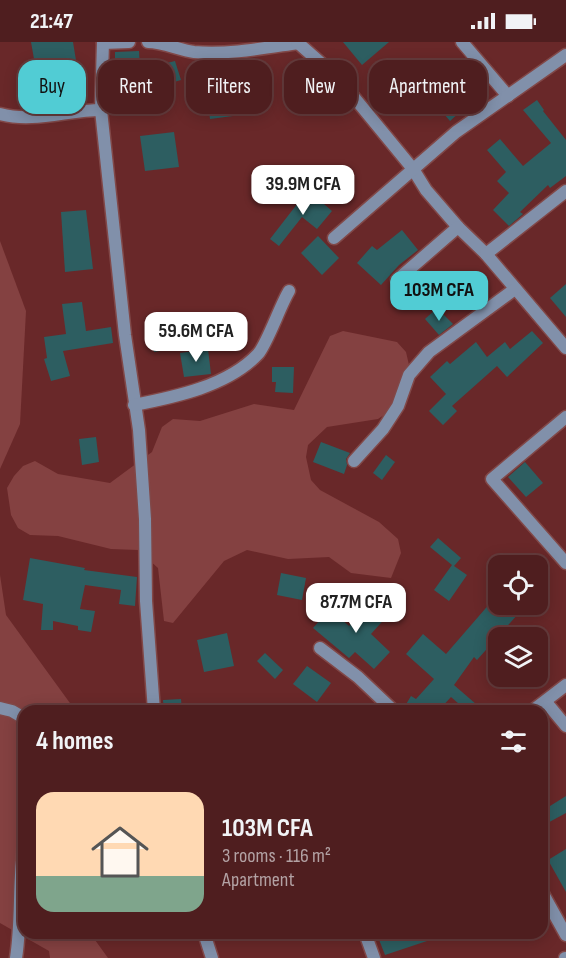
<!DOCTYPE html>
<html lang="en">
<head>
<meta charset="utf-8">
<style>
	:root { --surface:#4f1e1f; --page:#592b2c; --text:#f1f3f6; --muted:#b3a2a4; --line:#663c3d; --accent:#51ccd4 }
	body { margin:0; font-family:"Sofia Sans Condensed",sans-serif; background:var(--page); color:var(--text); height:100vh; display:flex; flex-direction:column; font-size:22px; white-space:nowrap }
	* { box-sizing:border-box; margin:0 }
	p { font-size:20px; color:var(--muted) }
	.icon { flex:none; width:33px; height:33px; fill:none; stroke:currentColor; stroke-width:2; stroke-linecap:round; stroke-linejoin:round }
	.map { position:relative; flex:1; overflow:hidden }
	.panel { position:absolute; left:18px; top:663px; width:530px; height:234px; display:flex; flex-direction:column; background:var(--surface); border-radius:18px; box-shadow:0 3px 15px #0003,0 0 0 2px var(--line) }
	.panel>* { flex:none }
	.hud { position:absolute; left:18px; top:18px; width:531px; height:54px; display:flex; gap:12px }
	.tools { position:absolute; left:488px; top:513px; display:grid; gap:12px }
	.tools a { display:grid; place-items:center; width:60px; height:60px; border-radius:12px; background:var(--surface); box-shadow:0 3px 15px #0003,0 0 0 2px var(--line); font-size:30px }
	.price { position:absolute; translate:-50% -51px; padding:0 14px; border-radius:12px; background:#fff; color:#222; font-size:20px; line-height:39px; filter:drop-shadow(0 2px 3px #0008) }
	.price::after { content:''; position:absolute; left:50%; top:36px; width:18px; height:14px; margin-left:-9px; background:inherit; clip-path:polygon(0 0,100% 0,50% 100%) }
	.price.on { background:var(--accent); color:#111 }
	ul { padding:0; list-style:none }
	li { display:flex; align-items:center; gap:18px; height:150px; padding:0 18px }
	li+li { border-top:2px solid var(--line) }
	li span { display:grid; place-items:center; flex:none; width:168px; height:120px; border-radius:18px; color:#555 }
	li>.icon { margin-inline-start:auto }
	span .icon { width:72px; height:72px; fill:#fffc; stroke-width:1 }
	li b { font-size:26px }
	h2 { display:flex; justify-content:space-between; align-items:center; height:72px; padding:0 18px; font-size:26px }
	.pill { padding:0 21px; border-radius:18px; background:var(--surface); box-shadow:0 3px 15px #0003,0 0 0 2px var(--line); font-size:21px; line-height:54px }
	.pill.on { background:var(--accent); color:#111 }
	.status { display:flex; justify-content:space-between; align-items:center; height:42px; padding:0 30px; background:var(--surface); direction:ltr }
	.status svg { height:16px; fill:currentColor }
	.map>svg:first-child { display:block }
	.green { fill:#844141 }
	.building { fill:#2d5e61 }
	.lines { fill:none; stroke-linecap:round; stroke-linejoin:round }
	.street-casing { stroke:#814848; stroke-width:15 }
	.street { stroke:#8190aa; stroke-width:12 }
</style>
</head>
<body>
<div class="status"><b>21:47</b><svg viewBox="0 0 49 12"><path d="M0 12V9h3v3zM5 12V6h3v6zM10 12V3h3v9zM15 12V0h3v12zM26 1h20v11H26zM47 4h2v5h-2z"/></svg></div>
<div class="map">
<svg width="566" height="916" viewBox="0 0 566 916">
	<rect width="100%" height="100%" fill="#692829"/>
	<g class="green">
		<path d="M 0,199 L 26,269 L 20,382 L 0,427 Z"/>
		<path d="M 343,289 L 397,300 L 406,310 L 409,323 L 398,359 L 390,369 L 378,377 L 327,385 L 308,403 L 306,415 L 311,438 L 320,448 L 379,480 L 398,497 L 401,511 L 391,536 L 351,531 L 329,515 L 288,517 L 247,508 L 224,519 L 173,581 L 164,579 L 158,526 L 138,508 L 111,507 L 58,494 L 30,493 L 18,486 L 11,473 L 7,446 L 14,434 L 23,424 L 35,419 L 58,432 L 110,441 L 152,410 L 162,385 L 173,377 L 200,379 L 254,362 L 294,368 L 330,294 Z"/>
		<path d="M 0,533 L 6,573 L 75,668 L 24,669 L 24,891 L 90,891 L 108,916 L 50,916 L 49,909 L 0,881 Z"/>
	</g>
	<g class="building">
		<path d="M 31,0 L 73,0 L 82,55 L 55,60 L 51,38 L 35,40 L 31,18 L 34,17 Z"/>
		<path d="M 343,0 L 389,0 L 362,23 Z"/>
		<path d="M 139,9 L 140,26 L 115,27 L 115,10 Z"/>
		<path d="M 175,19 L 181,38 L 160,44 L 155,24 Z"/>
		<path d="M 439,19 L 465,48 L 474,40 L 487,54 L 465,74 L 461,69 L 450,79 L 437,64 L 448,54 L 427,30 Z"/>
		<path d="M 227,29 L 233,74 L 210,77 L 204,31 Z"/>
		<path d="M 537,58 L 544,68 L 543,69 L 566,98 L 566,134 L 550,146 L 548,143 L 520,170 L 523,172 L 509,184 L 493,168 L 509,151 L 497,139 L 506,130 L 487,108 L 500,97 L 523,124 L 551,101 L 523,68 Z"/>
		<path d="M 174,90 L 179,125 L 145,129 L 140,94 Z"/>
		<path d="M 308,148 L 332,169 L 317,187 L 302,175 L 279,204 L 270,197 Z"/>
		<path d="M 86,168 L 93,227 L 65,230 L 61,170 Z"/>
		<path d="M 402,188 L 418,208 L 399,223 L 381,243 L 357,221 L 372,204 L 377,208 Z"/>
		<path d="M 318,194 L 339,216 L 322,233 L 301,211 Z"/>
		<path d="M 427,234 L 443,252 L 429,264 L 413,246 Z"/>
		<path d="M 566,242 L 566,275 L 550,256 Z"/>
		<path d="M 82,260 L 86,289 L 111,285 L 113,301 L 63,309 L 70,334 L 51,339 L 44,317 L 47,316 L 44,295 L 66,292 L 62,262 Z"/>
		<path d="M 437,266 L 453,282 L 439,293 L 425,277 Z"/>
		<path d="M 174,285 L 177,306 L 154,310 L 151,288 Z"/>
		<path d="M 532,289 L 543,301 L 507,335 L 497,324 L 452,364 L 457,369 L 443,383 L 429,369 L 446,352 L 430,335 L 447,319 L 450,322 L 476,300 L 487,315 L 505,300 L 510,307 Z"/>
		<path d="M 208,307 L 211,332 L 184,335 L 180,311 Z"/>
		<path d="M 272,325 L 294,325 L 293,351 L 275,350 L 276,340 L 272,340 Z"/>
		<path d="M 96,395 L 99,420 L 82,423 L 79,397 Z"/>
		<path d="M 321,400 L 350,411 L 346,417 L 347,423 L 344,432 L 313,420 Z"/>
		<path d="M 386,413 L 395,420 L 382,438 L 373,431 Z"/>
		<path d="M 525,420 L 543,441 L 526,455 L 508,435 Z"/>
		<path d="M 438,496 L 461,516 L 454,524 L 467,533 L 449,559 L 434,548 L 452,523 L 430,505 Z"/>
		<path d="M 30,516 L 85,526 L 84,528 L 137,535 L 135,564 L 119,562 L 121,548 L 85,543 L 80,567 L 95,569 L 91,590 L 78,588 L 78,584 L 53,579 L 53,588 L 41,588 L 43,562 L 23,558 Z"/>
		<path d="M 281,531 L 306,536 L 302,558 L 277,553 Z"/>
		<path d="M 498,552 L 498,562 L 527,562 L 477,618 L 474,615 L 454,643 L 484,669 L 467,669 L 451,655 L 438,669 L 402,669 L 411,654 L 416,657 L 434,637 L 406,612 L 423,592 L 446,612 Z"/>
		<path d="M 375,559 L 389,572 L 371,592 L 390,610 L 374,627 L 355,610 L 349,616 L 313,586 L 330,567 L 349,584 L 356,576 L 358,578 Z"/>
		<path d="M 227,591 L 234,624 L 204,630 L 197,598 Z"/>
		<path d="M 265,611 L 283,628 L 275,637 L 257,619 Z"/>
		<path d="M 307,624 L 331,641 L 317,660 L 293,642 Z"/>
		<path d="M 181,657 L 182,669 L 164,669 L 163,658 Z"/>
		<path d="M 566,754 L 566,771 L 542,784 L 542,769 Z"/>
		<path d="M 566,807 L 566,850 L 548,818 Z"/>
		<path d="M 389,891 L 444,891 L 445,893 L 385,913 L 378,895 Z"/>
	</g>
	<g class="lines">
		<defs>
			<g id="street">
				<path d="M 103,0 L 101,68 L 125,293 L 139,388 L 145,477 L 146,559 L 154,669"/>
				<path d="M 148,0 C 163,0 179,8 194,10 C 229,13 264,6 298,1"/>
				<path d="M 297,0 L 339,37 L 413,127 L 426,148 L 458,185 L 486,212 L 566,306"/>
				<path d="M 462,0 L 508,54"/>
				<path d="M 103,1 L 129,0"/>
				<path d="M 0,72 C 33,81 68,68 101,68"/>
				<path d="M 334,196 L 456,90 L 566,13"/>
				<path d="M 486,212 L 566,149"/>
				<path d="M 397,238 L 458,185"/>
				<path d="M 134,363 C 175,355 228,344 258,312 C 267,302 280,264 289,249"/>
				<path d="M 566,375 L 492,437 L 566,521"/>
				<path d="M 354,419 L 383,387 L 398,364 L 409,333 L 429,310 L 515,247"/>
				<path d="M 320,606 L 358,635 L 394,669"/>
				<path d="M 546,660 L 566,684"/>
				<path d="M 0,666 L 12,669 L 24,676"/>
				<path d="M 532,669 L 566,643"/>
				<path d="M 542,850 L 566,893"/>
				<path d="M 204,891 L 212,916"/>
				<path d="M 365,891 L 374,916"/>
				<path d="M 16,916 C 22,878 18,839 24,801"/>
				<path d="M 565,916 L 566,916"/>
			</g>
		</defs>
		<use href="#street" class="street-casing"/>
		<use href="#street" class="street"/>
	</g>
</svg>
<div class="tools">
<a><svg class="icon" aria-label="locate" viewBox="0 0 24 24"><circle cx="12" cy="12" r="6"/><path d="M12 2v4M12 18v4M2 12h4M18 12h4"/></svg></a>
<a><svg class="icon" aria-label="layers" viewBox="0 0 24 24"><path d="M12 4l9 5-9 5-9-5zM3 14l9 5 9-5"/></svg></a>
</div>
<b class="price" style="left:303px;top:174px">39.9M CFA</b>
<b class="price on" style="left:439px;top:280px">103M CFA</b>
<b class="price" style="left:196px;top:321px">59.6M CFA</b>
<b class="price" style="left:356px;top:592px">87.7M CFA</b>
<div class="hud">
<a class="pill on">Buy</a>
<a class="pill">Rent</a>
<a class="pill">Filters</a>
<a class="pill">New</a>
<a class="pill">Apartment</a>
</div>
<section class="panel">
<h2>4 homes<svg class="icon" aria-label="filters" viewBox="0 0 24 24"><path d="M4 7h16M4 17h16"/><circle cx="9" cy="7" r="2"/><circle cx="15" cy="17" r="2"/></svg></h2>
<ul>
<li><span style="background:linear-gradient(#ffd9b3 70%,#7fa58c 0)"><svg class="icon" aria-label="home" viewBox="0 0 24 24"><path d="M3 11l9-7 9 7M6 9v11h12V9"/></svg></span><div><b>103M CFA</b><p>3 rooms · 116 m²</p><p>Apartment</p></div></li>
</ul>
</section>
</div>
</body>
</html>
